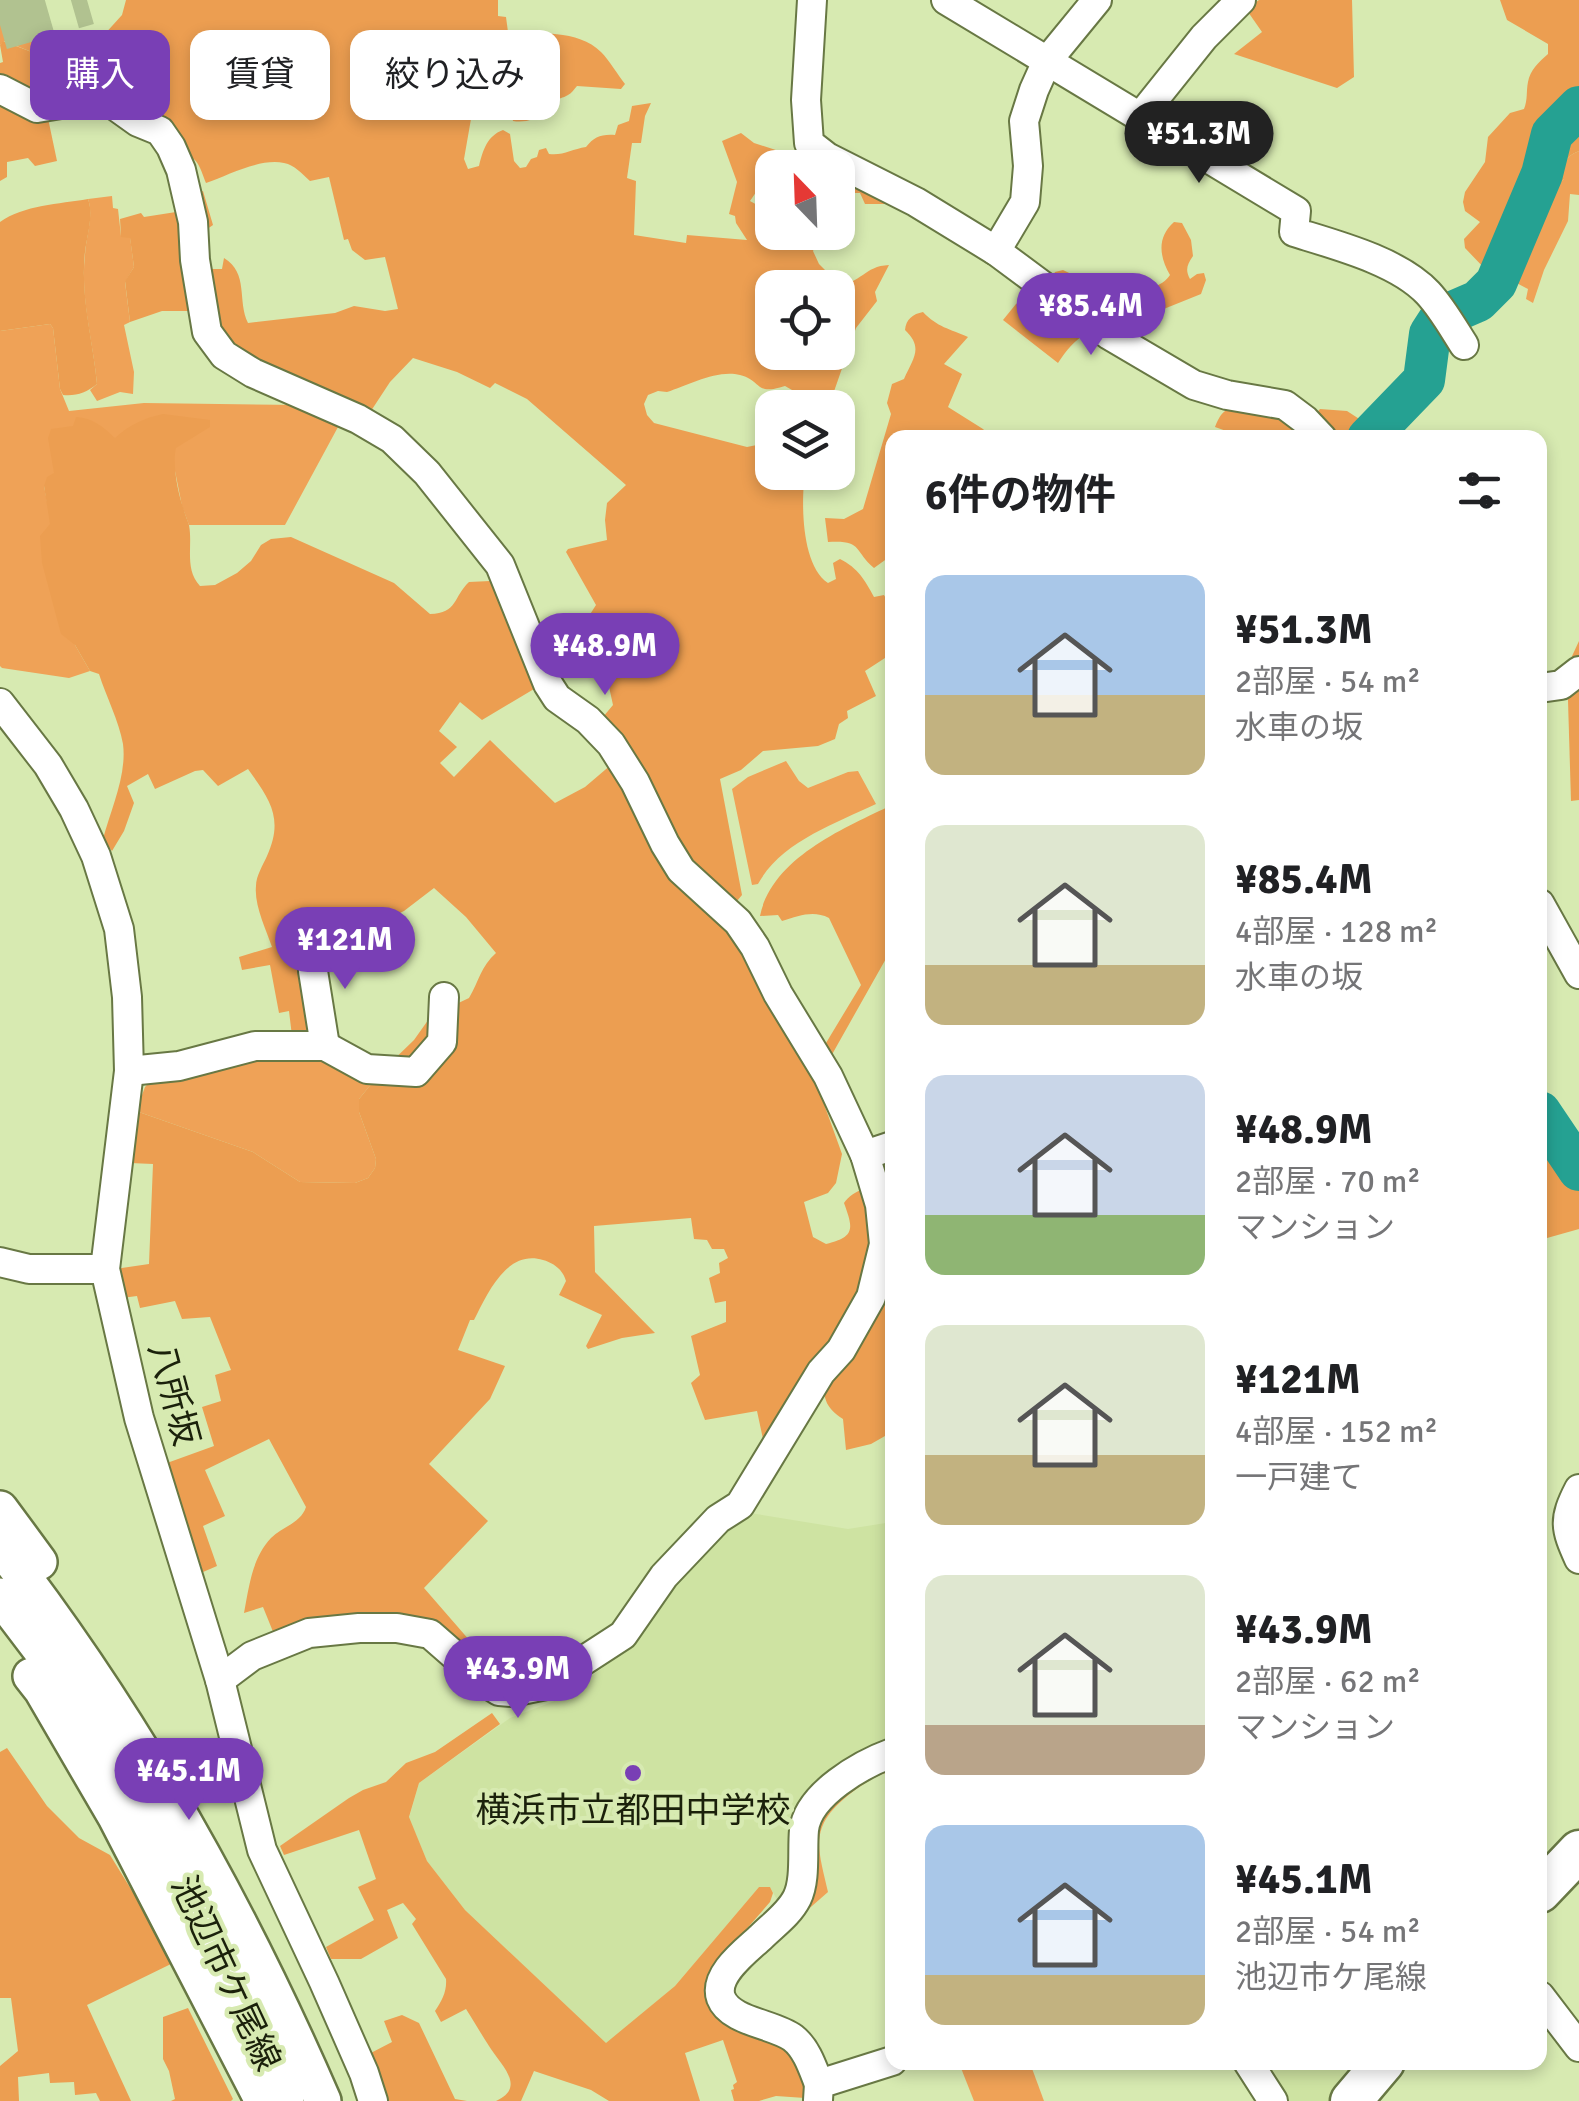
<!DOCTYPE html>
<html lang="ja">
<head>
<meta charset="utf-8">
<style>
	:root { --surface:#fff; --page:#f2f2f2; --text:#202124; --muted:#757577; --accent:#793fb5 }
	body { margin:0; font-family:Signika,"Noto Sans JP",sans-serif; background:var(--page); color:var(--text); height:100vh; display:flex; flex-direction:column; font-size:38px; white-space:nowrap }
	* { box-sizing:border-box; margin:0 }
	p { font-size:32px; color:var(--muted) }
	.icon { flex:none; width:55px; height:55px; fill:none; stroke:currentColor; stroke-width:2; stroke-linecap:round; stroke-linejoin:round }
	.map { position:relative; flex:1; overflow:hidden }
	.panel { position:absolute; left:885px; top:430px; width:662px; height:1640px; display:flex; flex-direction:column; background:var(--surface); border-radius:20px; box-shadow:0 5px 15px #0003 }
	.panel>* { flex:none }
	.banner { position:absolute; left:30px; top:30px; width:705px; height:90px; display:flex; gap:20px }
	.needle { width:65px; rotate:337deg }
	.tools { position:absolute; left:755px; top:150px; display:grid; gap:20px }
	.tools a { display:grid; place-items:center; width:100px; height:100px; border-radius:20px; background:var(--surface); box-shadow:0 5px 15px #0003; font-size:50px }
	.price { position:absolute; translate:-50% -85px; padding:0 22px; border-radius:35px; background:var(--accent); color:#fff; font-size:32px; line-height:65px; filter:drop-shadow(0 2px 5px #0008) }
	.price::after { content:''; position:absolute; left:50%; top:60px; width:30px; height:22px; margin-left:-15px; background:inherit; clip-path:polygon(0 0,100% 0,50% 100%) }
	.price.selected { background:#222; color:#fff }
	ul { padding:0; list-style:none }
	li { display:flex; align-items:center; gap:30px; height:250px; padding:0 40px }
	li span { display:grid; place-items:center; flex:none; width:280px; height:200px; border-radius:20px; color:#555 }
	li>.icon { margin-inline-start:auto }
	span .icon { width:120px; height:120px; fill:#fffc; stroke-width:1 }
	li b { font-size:42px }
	h2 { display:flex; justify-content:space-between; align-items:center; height:120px; padding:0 40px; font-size:42px }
	.pill { padding:0 35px; border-radius:20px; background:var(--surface); box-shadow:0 5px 15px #0003; font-size:35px; line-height:90px }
	.pill.selected { background:var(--accent); color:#fff }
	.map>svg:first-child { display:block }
	.built { fill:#cee3a2 }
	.green { fill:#efa257 }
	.forest { fill:#ec9e51; fill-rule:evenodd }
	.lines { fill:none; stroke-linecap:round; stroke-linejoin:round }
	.river { stroke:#25a192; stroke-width:42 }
	.motorway-tunnel { stroke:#b1c290; stroke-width:50; stroke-dasharray:50 25; stroke-linecap:butt }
	.minor-casing { stroke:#687844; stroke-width:32 }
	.tertiary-casing { stroke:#687844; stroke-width:40 }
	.secondary-casing { stroke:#687844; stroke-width:45 }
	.minor { stroke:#fff; stroke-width:28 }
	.tertiary { stroke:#fff; stroke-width:35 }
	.secondary { stroke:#fff; stroke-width:40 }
	.poi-dot { fill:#793fb5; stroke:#d7eab1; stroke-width:4 }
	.labels { text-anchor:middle; stroke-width:9; stroke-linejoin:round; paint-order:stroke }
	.street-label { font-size:35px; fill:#1b210b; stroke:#d7eab1 }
	.poi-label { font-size:35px; fill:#1b210b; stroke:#d7eab1 }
</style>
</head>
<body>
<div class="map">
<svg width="1579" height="2101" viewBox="0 0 1579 2101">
	<rect width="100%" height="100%" fill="#d7eab1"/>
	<g class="built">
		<path d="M 744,1512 L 848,1529 L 892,1522 L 892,1742 L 846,1764 L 781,1907 L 770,1887 L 759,1887 L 675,1986 L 606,2044 L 465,1910 L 427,1861 L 409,1818 L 419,1783 L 510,1718 L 560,1699 L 635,1644 L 676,1580 Z"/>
		<path d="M 1255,2063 L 1369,2063 L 1335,2101 L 1280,2101 Z"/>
	</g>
	<g class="green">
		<path d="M 0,0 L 37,0 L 39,22 L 54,57 L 37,54 L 4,41 L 0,45 Z"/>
		<path d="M 1579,151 L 1579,195 L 1570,194 L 1568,221 L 1544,270 L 1533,303 L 1526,299 L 1528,289 L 1509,279 L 1519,265 L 1537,230 L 1545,200 L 1564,179 C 1564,164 1564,157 1579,151 Z"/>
		<path d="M 112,196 L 113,208 L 118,209 L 121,236 L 130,237 L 134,267 L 125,282 L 130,322 L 124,325 L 134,372 L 133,394 L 120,392 L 97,401 L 90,390 L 97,384 C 93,341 80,298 85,255 C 86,236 94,216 88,199 Z"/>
		<path d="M 50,324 L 53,328 L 60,389 L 69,411 L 144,403 L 298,405 L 338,427 L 285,525 L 189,525 L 182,506 L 173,461 L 81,482 L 44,486 L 75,645 L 90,671 L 69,678 L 2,668 L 0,666 L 0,331 Z"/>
		<path d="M 786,761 L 799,781 L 808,788 L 848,772 L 858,771 L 876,804 C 834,824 781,842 758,884 L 752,885 L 732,789 L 748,777 Z"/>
		<path d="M 319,1052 L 381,1072 L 359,1099 L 359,1112 L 376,1159 L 375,1168 L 368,1178 L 355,1183 L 300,1182 L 253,1152 L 136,1111 L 145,1087 L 155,1076 L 205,1065 Z"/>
		<path d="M 892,1760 L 892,1771 C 878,1774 863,1784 851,1793 C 809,1826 817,1845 828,1892 L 739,1970 L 797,1910 L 815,1814 Z"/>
		<path d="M 959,2063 L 1030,2063 L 1044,2101 L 974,2101 Z"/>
	</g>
	<g class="forest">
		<path d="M 126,0 L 498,0 L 498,16 L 506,17 L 508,32 C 537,34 578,29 601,52 C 610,61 617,74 625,84 L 621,89 L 577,86 C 574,89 572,93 568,95 C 558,101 548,98 547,113 C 536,119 525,123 513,121 L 511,112 L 514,106 L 504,98 L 504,84 L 454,80 L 453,116 L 471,119 L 464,159 L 468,169 L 479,166 C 483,150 487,136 503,130 L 510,134 L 514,161 L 520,168 L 526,167 L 531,159 L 537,157 L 539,150 L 546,148 L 549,154 C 563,156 572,149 586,147 C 594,137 601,134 615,135 L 618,125 L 629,121 L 632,106 L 651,103 L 645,116 L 641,143 L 632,143 L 627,178 L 636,181 L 634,235 L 686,243 L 687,235 L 747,240 L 736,223 L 735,216 L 729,214 L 737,182 L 722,141 L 741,133 L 754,143 L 785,153 L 808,151 L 904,200 L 902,204 L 865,204 L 860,193 L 838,193 L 838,168 L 774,166 L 750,201 L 772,213 L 772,232 L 821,233 L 813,251 L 819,264 L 839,284 C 861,284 864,266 889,265 L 875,292 L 877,301 L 856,328 L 830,403 L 824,407 L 783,407 L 794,396 L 792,390 L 785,386 C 754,396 763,381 740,375 C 718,369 688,385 667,392 L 658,391 L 648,395 L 644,404 L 647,415 L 654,423 L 747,447 L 772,442 L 772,472 L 805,473 C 801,502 801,565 828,583 L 836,579 L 833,563 L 840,559 C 858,568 865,580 874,597 L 884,595 L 892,609 L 892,656 L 885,658 L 865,671 L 876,696 L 847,711 L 848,718 L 839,724 L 835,739 L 818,746 L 763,751 L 741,770 L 720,779 L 742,895 L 737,901 L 723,902 L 673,840 L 649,793 L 616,743 L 598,723 L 613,705 L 603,659 L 587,619 L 596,605 L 566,552 L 568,549 L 607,540 L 605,520 L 607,503 L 626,485 L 527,399 L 495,383 L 490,388 L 457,372 L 413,358 L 390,382 L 367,417 C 333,402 232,367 216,335 C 207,318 206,292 204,273 L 209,269 L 222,269 L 224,258 C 249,273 237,301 248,323 L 335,313 L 354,306 L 385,311 L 398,309 L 385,257 L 365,260 L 352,250 L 348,239 L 344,240 L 329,177 L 310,181 C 302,174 295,165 284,163 C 260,158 229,175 206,183 C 199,165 197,153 175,155 L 172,145 L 161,130 L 137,119 L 104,96 L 45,104 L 57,161 L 35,166 L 28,158 L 7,162 L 7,177 L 0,181 L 0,63 L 3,62 L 0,45 L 3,41 L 37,54 L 54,57 L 93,47 L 122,15 ZM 772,288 L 838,288 L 838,352 L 772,352 Z"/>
		<path d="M 1259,0 L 1352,0 L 1354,77 L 1337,88 L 1234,54 L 1262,32 L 1246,9 Z"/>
		<path d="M 1500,0 L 1579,0 L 1579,151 C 1564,157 1564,164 1564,179 L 1545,200 L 1537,230 L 1519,265 L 1501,290 L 1492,295 L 1484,285 L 1487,271 L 1465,248 L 1464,239 L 1480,222 L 1465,211 L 1463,202 L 1465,192 L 1485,162 L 1488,137 L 1510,113 L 1524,109 C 1528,99 1526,92 1528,82 C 1530,70 1539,62 1548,54 L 1548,44 L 1507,20 Z"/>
		<path d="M 203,191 L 213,225 L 200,234 L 195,311 L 162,311 L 130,322 L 125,281 L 134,267 L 130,238 L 121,237 L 120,219 L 141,213 L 144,217 L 176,212 L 197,193 Z"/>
		<path d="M 88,199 C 94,215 87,235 85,252 C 80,297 93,340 97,384 C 86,393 77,396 63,395 L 60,389 L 53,328 L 50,324 L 0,331 L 0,222 C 24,205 59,204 88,199 Z"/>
		<path d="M 1174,222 L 1182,223 L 1191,240 L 1193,256 C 1187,265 1185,270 1190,279 L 1197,274 L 1204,273 L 1206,280 L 1201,294 L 1129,323 C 1116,332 1102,326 1088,333 C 1075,339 1066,351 1058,363 L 1003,320 L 1016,304 L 1033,296 L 1045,305 L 1052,302 L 1050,282 L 1055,272 L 1063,270 C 1078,277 1094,286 1109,291 C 1125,297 1161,290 1170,275 C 1159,256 1157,237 1174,222 Z"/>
		<path d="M 923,312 C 937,327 950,329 968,337 L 944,364 L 962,374 L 948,407 L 983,429 L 989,435 L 985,438 L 892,438 L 892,555 L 874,568 C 853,550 863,540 828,542 L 825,518 L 844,519 L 863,509 L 891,414 L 887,403 L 892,384 L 904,379 C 913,358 924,348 905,330 C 906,319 913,314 923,312 Z"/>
		<path d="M 1247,407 L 1272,412 L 1301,430 L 1320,409 L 1347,411 L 1387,437 L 1243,437 L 1215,427 C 1223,407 1227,409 1247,407 Z"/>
		<path d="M 163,414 L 210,420 L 210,427 L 176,448 C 172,463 178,495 184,510 C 184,512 189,524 189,525 C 193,546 184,569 200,586 L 215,585 L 237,573 L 251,561 L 261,545 L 271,539 L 291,537 L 394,583 L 430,614 C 458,613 453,597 469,582 L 490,581 L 497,590 L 534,689 L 482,720 L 460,702 L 439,731 L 457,747 L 440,763 L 454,777 L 490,740 L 555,803 L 585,787 L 612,764 L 735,937 L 816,1071 L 824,1104 L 842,1154 L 836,1183 L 828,1193 L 804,1202 L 813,1237 L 826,1244 C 856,1237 853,1228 844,1203 C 852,1190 878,1183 892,1181 L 892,1432 L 871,1444 L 846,1450 L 843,1419 C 826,1408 824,1400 823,1380 L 788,1421 L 763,1439 L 757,1411 L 705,1420 L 691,1383 L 700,1375 L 691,1336 L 726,1322 L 726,1301 L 715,1303 L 709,1278 L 720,1273 L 719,1263 L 728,1258 L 724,1249 L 712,1249 L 707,1240 L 694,1239 L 691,1218 L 594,1226 L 595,1272 L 655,1333 L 622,1338 L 588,1349 L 586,1346 L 602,1315 L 559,1295 L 566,1281 C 563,1270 554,1263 543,1260 C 506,1249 487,1295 474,1320 L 470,1320 L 458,1350 L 505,1366 L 490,1399 L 429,1464 L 488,1521 L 424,1588 L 497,1672 L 493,1675 L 434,1625 L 276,1639 L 263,1607 L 244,1613 C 249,1587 252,1558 271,1538 C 282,1527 301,1523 306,1507 L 269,1439 L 205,1470 L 225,1516 L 203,1526 L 217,1566 L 203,1572 L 167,1463 L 214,1446 L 202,1407 L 221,1401 L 215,1375 L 231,1370 L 210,1317 L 182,1319 L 175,1301 L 140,1308 L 137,1296 L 122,1298 L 115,1269 L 149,1264 L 153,1164 L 130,1163 L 136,1111 L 253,1152 L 300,1182 L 355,1183 L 368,1178 L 375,1168 L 376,1159 L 359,1112 L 359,1099 L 381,1072 L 414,1040 L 431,1016 L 469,998 C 479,981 481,966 496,953 L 466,917 L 434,888 L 404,911 L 355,935 L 370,957 L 323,968 L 317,933 L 296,937 L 312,1007 L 313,1032 L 292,1036 L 289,1011 L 279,1013 L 270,965 L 242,970 L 239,957 L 272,947 C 266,929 254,905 256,886 C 256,876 263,865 267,856 C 284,818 270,800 248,769 L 218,786 L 203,770 L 195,771 L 155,789 L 148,774 L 127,786 L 134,803 L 124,831 L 112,851 L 103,839 C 111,809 127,775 123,744 C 119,721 106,696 99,674 L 90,671 L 75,645 L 61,634 L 42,563 L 40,536 L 50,524 L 44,486 L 47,477 L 54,473 L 48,438 L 51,429 L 73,426 L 76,417 C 93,418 102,426 115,438 C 129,425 144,418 163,414 Z"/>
		<path d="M 1579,641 L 1579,800 L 1571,801 L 1567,667 Z"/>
		<path d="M 892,805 L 892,948 L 830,1058 L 821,1042 L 826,1043 L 861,985 L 829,918 C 813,910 799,916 782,921 L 778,915 L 760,916 C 772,858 844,828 892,805 Z"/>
		<path d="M 1540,1118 L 1579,1178 L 1579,1229 L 1540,1240 Z"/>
		<path d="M 492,1713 L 500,1724 L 419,1783 L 409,1817 L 427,1861 L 465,1910 L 606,2043 L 675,1986 L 759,1887 L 770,1887 L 773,1893 L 770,1902 L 709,1972 L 707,1990 L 709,2004 L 714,2012 L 723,2019 L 794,2052 L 808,2089 L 805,2098 L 776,2096 L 759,2101 L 734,2101 L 731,2090 L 734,2089 L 733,2085 L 737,2082 L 723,2040 L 685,2053 L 700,2101 L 609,2101 L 591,2090 L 534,2071 L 521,2101 L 496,2101 C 528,2087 499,2063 489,2046 C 481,2034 474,2021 466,2009 L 441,2022 L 435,2011 C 442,2001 447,1991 446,1979 L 412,1924 L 416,1919 L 403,1903 L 387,1910 L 398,1938 L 361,1959 L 331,1959 L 326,1947 L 374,1920 L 358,1887 L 376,1879 L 359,1830 L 284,1855 L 280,1846 L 349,1798 L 363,1790 L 386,1782 L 406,1763 L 435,1752 Z"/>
		<path d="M 7,1748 L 47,1806 L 79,1838 L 110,1855 L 145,1912 L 173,1963 L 87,2005 L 131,2101 L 100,2101 L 96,2093 L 75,2095 L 74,2082 L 50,2083 L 49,2073 L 18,2077 L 19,2101 L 0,2101 L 0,2066 L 18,2051 L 11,1998 L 0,1998 L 0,1752 Z"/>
		<path d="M 188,2008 L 233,2099 L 231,2101 L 171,2101 L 175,2099 L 169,2071 L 163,2059 L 163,2017 Z"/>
		<path d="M 402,2015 L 419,2023 L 455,2099 L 467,2101 L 385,2101 L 367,2055 L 392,2042 L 384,2021 Z"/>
	</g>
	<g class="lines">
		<g class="river">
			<path d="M 1368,438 L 1424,380 L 1430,334 L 1441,317 L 1478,301 L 1496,283 L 1542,174 L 1552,134 L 1579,107"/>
			<path d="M 1540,1112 L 1579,1170"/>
		</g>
		<path class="motorway-tunnel" d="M 0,25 L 87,0"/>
		<defs>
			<g id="minor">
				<path d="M 812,0 L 806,100 L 809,143 L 827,157 L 916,202 L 996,251 L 1109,335 L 1194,385 L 1227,395 L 1285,405 L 1305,420 L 1322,438"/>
				<path d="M 946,0 L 1296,211 L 1294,232 C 1336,245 1398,261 1428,293 C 1442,308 1453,328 1464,345"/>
				<path d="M 0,89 L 37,108 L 103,97 L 138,122 L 160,131 L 171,147 L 181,170 L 193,222 L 195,260 L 207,332 L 224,355 L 253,373 L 358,419 L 392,439 L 427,473 L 500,565 L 548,684 L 557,698 L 588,720 L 611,744 L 635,782 L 665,844 L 681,870 L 738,922 L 755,947 L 778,994 L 828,1076 L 865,1155 L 880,1205 L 884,1244 L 871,1297 L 841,1350 L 821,1372 L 740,1505 L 718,1519 L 664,1576 L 623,1635 L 546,1685 L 512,1692 L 499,1691 L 485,1682 L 430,1634 L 397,1628 L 359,1628 L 309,1633 L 252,1656 L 220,1680"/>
				<path d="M 1140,117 L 1204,37 L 1241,0"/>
				<path d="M 996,251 L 1025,202 L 1028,166 L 1024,121 L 1034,90 L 1047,61 L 1097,0"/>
				<path d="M 1540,688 L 1561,685 L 1579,671"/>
				<path d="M 0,703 L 48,765 L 74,809 L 96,856 L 119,929 L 127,997 L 129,1071 L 105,1269 L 139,1418 L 220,1680 L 262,1850 L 324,1982 L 364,2073 L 373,2101"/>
				<path d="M 1540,904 L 1579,974"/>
				<path d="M 316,939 L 313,971 L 325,1046"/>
				<path d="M 129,1071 L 179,1066 L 255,1046 L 325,1046 L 367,1069 L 416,1072 L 442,1042 L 444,997"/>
				<path d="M 865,1155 L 892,1146"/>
				<path d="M 0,1262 L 29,1269 L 105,1269"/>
				<path d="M 1579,1489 C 1563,1520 1565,1528 1579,1559"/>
				<path d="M 1540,1996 L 1579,2047"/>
				<path d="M 1248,2062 L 1273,2101"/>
				<path d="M 819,2084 C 813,2069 807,2049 793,2038 C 775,2024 730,2022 721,1998 C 713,1975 746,1951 761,1937 C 773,1925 789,1914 797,1898 C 806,1880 802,1851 804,1830 C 808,1794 862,1764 892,1753"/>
				<path d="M 818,2100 L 819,2084 L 892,2061"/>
			</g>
			<g id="tertiary">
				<path d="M 0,1509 L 39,1562"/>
				<path d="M 0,1546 C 131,1715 238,1905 323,2101"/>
				<path d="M 0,1596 L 66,1683 L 147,1814 L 208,1926 L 249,2013 L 286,2101"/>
				<path d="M 31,1676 L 42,1690 L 116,1817 L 263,2101"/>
			</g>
			<g id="secondary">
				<path d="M 1540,1892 L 1579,1851"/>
				<path d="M 1351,2101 L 1384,2062"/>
			</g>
		</defs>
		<use href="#minor" class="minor-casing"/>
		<use href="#tertiary" class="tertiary-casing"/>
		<use href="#secondary" class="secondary-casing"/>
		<use href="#minor" class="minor"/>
		<use href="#tertiary" class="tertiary"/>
		<use href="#secondary" class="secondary"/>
	</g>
	<circle class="poi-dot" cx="633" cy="1773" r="10"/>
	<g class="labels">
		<g class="street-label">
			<text transform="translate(174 1394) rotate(75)" y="12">八所坂</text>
			<text transform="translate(226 1973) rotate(65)" y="12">池辺市ケ尾線</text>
		</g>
		<g class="poi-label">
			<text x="633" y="1822">横浜市立都田中学校</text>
		</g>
	</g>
</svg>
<div class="tools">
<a><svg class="needle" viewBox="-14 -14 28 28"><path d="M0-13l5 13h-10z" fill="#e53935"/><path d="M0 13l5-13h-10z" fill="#757577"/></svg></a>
<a><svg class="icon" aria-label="locate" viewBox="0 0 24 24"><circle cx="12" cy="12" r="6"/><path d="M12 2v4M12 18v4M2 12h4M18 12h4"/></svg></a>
<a><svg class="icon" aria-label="layers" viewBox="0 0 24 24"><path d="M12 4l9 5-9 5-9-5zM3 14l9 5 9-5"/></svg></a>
</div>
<b class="price selected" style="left:1199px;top:186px">¥51.3M</b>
<b class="price" style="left:1091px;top:358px">¥85.4M</b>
<b class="price" style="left:605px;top:698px">¥48.9M</b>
<b class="price" style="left:345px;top:992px">¥121M</b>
<b class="price" style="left:518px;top:1721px">¥43.9M</b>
<b class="price" style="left:189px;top:1823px">¥45.1M</b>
<div class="banner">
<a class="pill selected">購入</a>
<a class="pill">賃貸</a>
<a class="pill">絞り込み</a>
</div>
<section class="panel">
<h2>6件の物件<svg class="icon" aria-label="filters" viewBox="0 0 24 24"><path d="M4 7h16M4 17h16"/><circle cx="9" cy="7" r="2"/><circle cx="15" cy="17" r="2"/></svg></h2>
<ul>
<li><span style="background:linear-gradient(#a9c7e8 60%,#c2b280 0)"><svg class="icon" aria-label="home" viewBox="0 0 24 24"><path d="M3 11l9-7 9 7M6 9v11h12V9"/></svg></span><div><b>¥51.3M</b><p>2部屋 · 54 m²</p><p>水車の坂</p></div></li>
<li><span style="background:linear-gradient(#dfe7d0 70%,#c2b280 0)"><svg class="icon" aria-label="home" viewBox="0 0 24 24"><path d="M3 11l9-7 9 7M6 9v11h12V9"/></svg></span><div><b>¥85.4M</b><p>4部屋 · 128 m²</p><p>水車の坂</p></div></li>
<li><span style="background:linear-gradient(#c9d6e8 70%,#8fb573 0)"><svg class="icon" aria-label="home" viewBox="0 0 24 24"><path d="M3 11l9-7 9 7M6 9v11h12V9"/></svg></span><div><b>¥48.9M</b><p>2部屋 · 70 m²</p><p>マンション</p></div></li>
<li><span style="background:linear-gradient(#dfe7d0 65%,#c2b280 0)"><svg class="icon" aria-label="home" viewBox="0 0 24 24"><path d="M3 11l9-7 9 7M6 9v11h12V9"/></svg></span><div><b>¥121M</b><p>4部屋 · 152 m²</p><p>一戸建て</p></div></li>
<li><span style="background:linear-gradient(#dfe7d0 75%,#b9a48a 0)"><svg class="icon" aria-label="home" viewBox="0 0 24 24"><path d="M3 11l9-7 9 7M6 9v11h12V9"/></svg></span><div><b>¥43.9M</b><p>2部屋 · 62 m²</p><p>マンション</p></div></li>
<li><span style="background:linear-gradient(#a9c7e8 75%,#c2b280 0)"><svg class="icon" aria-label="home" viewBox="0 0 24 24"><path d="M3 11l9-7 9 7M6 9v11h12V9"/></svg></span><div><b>¥45.1M</b><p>2部屋 · 54 m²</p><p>池辺市ケ尾線</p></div></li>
</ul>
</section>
</div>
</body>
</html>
